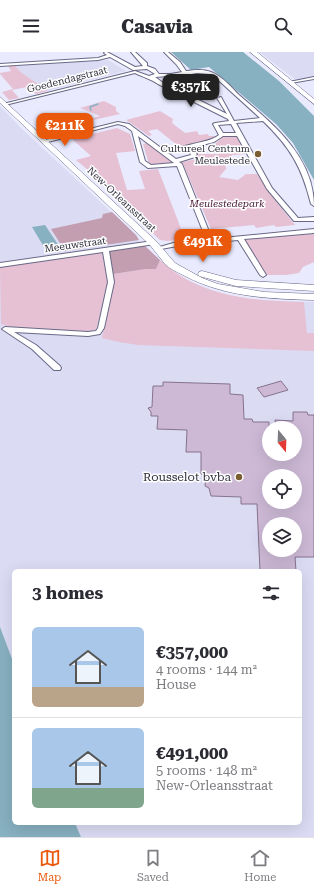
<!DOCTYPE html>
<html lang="en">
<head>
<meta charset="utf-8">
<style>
	:root { --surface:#fff; --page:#f7f7f7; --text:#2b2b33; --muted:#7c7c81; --line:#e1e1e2; --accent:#ea580c }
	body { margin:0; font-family:"Roboto Serif",serif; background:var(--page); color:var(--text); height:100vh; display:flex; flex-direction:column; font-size:15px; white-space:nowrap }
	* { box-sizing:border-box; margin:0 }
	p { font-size:13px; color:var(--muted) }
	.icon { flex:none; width:22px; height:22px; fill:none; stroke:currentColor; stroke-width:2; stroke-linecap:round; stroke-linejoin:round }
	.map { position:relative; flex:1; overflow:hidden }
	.panel { position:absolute; left:12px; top:517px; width:290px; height:256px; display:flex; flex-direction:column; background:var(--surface); border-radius:6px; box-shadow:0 4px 16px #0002 }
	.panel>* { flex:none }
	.needle { width:26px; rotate:161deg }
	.buttons { position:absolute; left:262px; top:369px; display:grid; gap:8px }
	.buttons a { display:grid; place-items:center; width:40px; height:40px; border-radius:50%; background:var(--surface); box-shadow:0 4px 16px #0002; font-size:20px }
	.price { position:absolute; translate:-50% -34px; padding:0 9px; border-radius:8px; background:var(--accent); color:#fff; font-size:13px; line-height:26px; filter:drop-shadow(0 1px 2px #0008) }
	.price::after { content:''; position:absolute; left:50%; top:24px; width:12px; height:9px; margin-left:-6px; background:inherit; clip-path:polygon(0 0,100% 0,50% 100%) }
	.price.current { background:#222; color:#fff }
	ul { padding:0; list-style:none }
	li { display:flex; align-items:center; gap:12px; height:100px; padding:0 20px }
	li+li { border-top:1px solid var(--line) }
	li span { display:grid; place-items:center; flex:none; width:112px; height:80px; border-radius:6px; color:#555 }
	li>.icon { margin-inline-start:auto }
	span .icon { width:48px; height:48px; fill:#fffc; stroke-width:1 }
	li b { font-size:17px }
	h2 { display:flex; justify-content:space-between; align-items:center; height:48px; padding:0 20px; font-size:17px }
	header { display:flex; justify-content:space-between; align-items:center; height:52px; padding:0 20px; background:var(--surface); font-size:18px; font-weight:800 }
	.menu { display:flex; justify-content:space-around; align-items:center; height:56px; border-top:1px solid var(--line); background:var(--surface); font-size:11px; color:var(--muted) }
	.menu a { display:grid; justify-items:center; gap:2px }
	.menu .current { color:var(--accent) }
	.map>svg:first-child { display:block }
	.built { fill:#dbdbf4; fill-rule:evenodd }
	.green { fill:#e6c1d4 }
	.forest { fill:#c29eb0 }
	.water { fill:#87b0c0 }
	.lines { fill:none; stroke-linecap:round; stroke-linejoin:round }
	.stream { stroke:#87b0c0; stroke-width:1.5 }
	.building { fill:#cdb9d6; stroke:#86738e; fill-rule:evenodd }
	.street-casing { stroke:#696987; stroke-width:2 }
	.secondary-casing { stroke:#696987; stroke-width:1 }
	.street { fill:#fff; fill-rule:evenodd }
	.secondary { fill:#fff; fill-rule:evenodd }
	.poi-dot { fill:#7b5e31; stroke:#fff; stroke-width:1.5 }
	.labels { text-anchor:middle; stroke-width:3; stroke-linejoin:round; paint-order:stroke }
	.far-street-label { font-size:10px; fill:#323240; stroke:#fff }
	.far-poi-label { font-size:10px; fill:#323240; stroke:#fff; text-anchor:end }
	.far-park-label { font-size:10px; font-style:italic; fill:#431531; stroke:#fff }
	.poi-label { font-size:12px; fill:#323240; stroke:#fff; text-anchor:end }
</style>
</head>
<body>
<header><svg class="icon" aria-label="menu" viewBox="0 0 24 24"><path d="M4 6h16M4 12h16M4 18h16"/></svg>Casavia<svg class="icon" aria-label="search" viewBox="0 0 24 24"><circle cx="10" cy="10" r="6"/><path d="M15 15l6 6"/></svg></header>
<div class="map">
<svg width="314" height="785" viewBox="0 0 314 785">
	<rect width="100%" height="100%" fill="#e9eafe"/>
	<g class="built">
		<path d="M 259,0 L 314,0 L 314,25 L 296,28 Z"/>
		<path d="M 108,8 L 126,19 L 48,39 L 22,21 L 15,14 Z"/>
		<path d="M 0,54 L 20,75 L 136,183 L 139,189 L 174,221 L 188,229 L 229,244 L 254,248 L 314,250 L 314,785 L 81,785 L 75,771 L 300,771 L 300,519 L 14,519 L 14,612 L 0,575 ZM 269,376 L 295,376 L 295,402 L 269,402 ZM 269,424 L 295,424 L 295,450 L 269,450 ZM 269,472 L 295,472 L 295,498 L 269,498 Z"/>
	</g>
	<g class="green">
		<path d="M 8,14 L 15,14 L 22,21 L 48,39 L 36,42 L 27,35 L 12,38 L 19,46 L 9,48 L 2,40 L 13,37 L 0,22 L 0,21 L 11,19 Z"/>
		<path d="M 104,49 L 116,55 L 116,59 L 120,62 L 67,74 L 100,64 L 80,56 Z"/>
		<path d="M 160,59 L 173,67 L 172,71 L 185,81 L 197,79 L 199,83 L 208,82 L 209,84 L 218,84 L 211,90 L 192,92 L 167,98 L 161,93 L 164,92 L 169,96 L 177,93 L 157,77 L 148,79 L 152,83 L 149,84 L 126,68 Z"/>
		<path d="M 117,76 L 130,82 L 135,99 L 116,101 L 127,138 L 145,137 L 139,119 L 158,117 L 185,187 L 167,189 L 160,188 L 110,141 L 112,138 L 76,108 L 91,104 L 72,87 Z"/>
		<path d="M 234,84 L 237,85 L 246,102 L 232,103 L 230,107 L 225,108 L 226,117 L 219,125 L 238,128 L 246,122 L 257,122 L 271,143 L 295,173 L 276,175 L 274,173 L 256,176 L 254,173 L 211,177 L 183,112 L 181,110 L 197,107 L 200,105 L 197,104 L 197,102 L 220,102 L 215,92 L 222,85 Z"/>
		<path d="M 146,91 L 149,91 L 174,111 L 152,113 L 149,112 L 143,92 Z"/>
		<path d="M 314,181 L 314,210 L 303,215 L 299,221 L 286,223 L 267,223 L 243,187 Z"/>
		<path d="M 102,200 L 108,231 L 96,278 L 84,280 L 11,275 L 1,272 L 0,215 Z"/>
		<path d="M 160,208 C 199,245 253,249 304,250 L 307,281 L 314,281 L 314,299 L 138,293 L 119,290 L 102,286 L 114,230 L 113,222 L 145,217 L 156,217 Z"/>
	</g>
	<g class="forest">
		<path d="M 112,160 L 136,183 L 139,188 L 65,199 L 51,177 L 102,166 L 103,162 Z"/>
		<path d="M 145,194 L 160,208 L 156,217 L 145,217 L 113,222 L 109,199 Z"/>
	</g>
	<g class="water">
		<path d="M 171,0 L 243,0 L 279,29 L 314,64 L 314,128 L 293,91 L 276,72 L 209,15 L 191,18 Z"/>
		<path d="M 45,173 L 61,197 L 47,200 L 32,175 Z"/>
		<path d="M 0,575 L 14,612 L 14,771 L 75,771 L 81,785 L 0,785 Z"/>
	</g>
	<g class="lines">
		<path class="stream" d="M 91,58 L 90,55 L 98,52"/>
	</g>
	<g class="building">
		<path d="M 281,329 L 288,338 L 264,345 L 257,336 Z"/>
		<path d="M 163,330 L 230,332 L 230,342 L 243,343 L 244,367 L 252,367 L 253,370 L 269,370 L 269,402 L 295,402 L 295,376 L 276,376 L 275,368 L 293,369 L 293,360 L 307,360 L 308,363 L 314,363 L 314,505 L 295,505 L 296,519 L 260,519 L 257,452 L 241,452 L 241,445 L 211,444 L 209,436 L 205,434 L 206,423 L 201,422 L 201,400 L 186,400 L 187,378 L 157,377 L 158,364 L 151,364 L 151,360 L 148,356 L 152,355 L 153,334 L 163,334 ZM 269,424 L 295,424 L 295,450 L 269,450 ZM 269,472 L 295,472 L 295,498 L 269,498 Z"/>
	</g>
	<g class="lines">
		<defs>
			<g id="street">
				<path d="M 105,0 L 107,0 L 135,15 L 143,14 L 131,0 L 135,0 L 147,11 L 147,14 L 155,17 L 159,22 L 171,22 L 182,20 L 176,12 L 164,0 L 168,0 L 180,10 L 186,19 C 195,18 203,17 211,20 C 222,24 231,35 239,43 C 273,72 314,105 314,154 L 311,152 C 302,115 290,95 263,69 L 236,71 L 272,136 L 298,166 L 314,165 L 314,169 L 294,169 L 267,137 L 237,84 L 223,84 L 214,90 L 191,96 L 197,102 L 195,105 L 179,110 L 182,112 L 212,187 L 314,177 L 314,181 L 244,187 L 266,223 L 263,225 L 260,223 L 238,188 L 177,194 L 156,198 L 156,196 L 177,190 L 206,187 L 177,114 L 148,116 L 140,110 L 132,79 L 125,74 L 118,72 L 44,91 L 41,89 L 118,70 L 129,72 L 165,99 C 175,97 184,94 193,92 C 203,89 211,89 219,83 L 213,72 L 215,71 L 229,69 L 228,67 L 158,32 C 151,27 143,25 135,21 L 5,53 L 3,52 L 135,19 L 149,24 L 155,22 L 147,17 L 133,18 L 110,5 L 98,8 L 0,14 L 0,12 L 98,6 L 107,3 L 104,1 ZM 197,21 L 209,22 L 216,26 L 260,66 L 234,69 L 221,45 L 217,46 L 227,62 L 162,30 L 155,25 L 186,23 ZM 231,72 L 236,81 L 223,81 L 218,73 ZM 138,84 L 174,111 L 151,113 L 145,109 ZM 183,98 L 189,98 L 191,103 L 176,107 L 168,101 Z"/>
				<path d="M 314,25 L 314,27 L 291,31 L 289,30 Z"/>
				<path d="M 153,189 L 155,190 L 155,192 L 109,199 L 114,230 L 104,276 L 100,282 L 88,284 L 14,280 L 36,293 L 60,314 L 61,316 L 60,318 L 54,318 L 32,297 L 2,277 L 5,275 L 88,280 L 96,279 L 98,276 L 108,230 L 103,200 L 0,215 L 0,211 Z"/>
			</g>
			<g id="secondary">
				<path d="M 250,0 L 257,0 L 314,47 L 314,52 Z"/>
				<path d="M 0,45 L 156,189 L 175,211 L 202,226 L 218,232 L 264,240 L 314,242 L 314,248 C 269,247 224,245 183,223 C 177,220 170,217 165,212 C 160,206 155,199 150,193 L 0,51 Z"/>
				<path d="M 202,219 L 236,228 L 314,233 L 314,239 L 236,234 L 199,224 L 198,222 L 199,220 Z"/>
			</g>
		</defs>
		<use href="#street" class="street-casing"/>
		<use href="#secondary" class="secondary-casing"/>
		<use href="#street" class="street"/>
		<use href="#secondary" class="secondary"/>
	</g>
	<g class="poi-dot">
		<circle cx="258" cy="102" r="4"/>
		<circle cx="239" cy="425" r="4"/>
	</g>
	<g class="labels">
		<g class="far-street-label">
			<text transform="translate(67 27) rotate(-14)" y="4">Goedendagstraat</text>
			<text transform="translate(122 147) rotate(43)" y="4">New-Orleansstraat</text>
			<text transform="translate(75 192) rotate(-8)" y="4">Meeuwstraat</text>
		</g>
		<g class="far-poi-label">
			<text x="250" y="100">Cultureel Centrum<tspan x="250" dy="12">Meulestede</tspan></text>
		</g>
		<g class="far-park-label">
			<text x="227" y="155">Meulestedepark</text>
		</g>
		<g class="poi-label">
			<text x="231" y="429">Rousselot bvba</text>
		</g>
	</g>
</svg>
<div class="buttons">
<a><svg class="needle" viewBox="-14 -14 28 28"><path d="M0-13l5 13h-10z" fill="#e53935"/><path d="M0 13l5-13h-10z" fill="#7c7c81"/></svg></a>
<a><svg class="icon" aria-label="locate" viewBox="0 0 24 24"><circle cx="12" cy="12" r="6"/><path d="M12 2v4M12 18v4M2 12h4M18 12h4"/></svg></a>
<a><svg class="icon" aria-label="layers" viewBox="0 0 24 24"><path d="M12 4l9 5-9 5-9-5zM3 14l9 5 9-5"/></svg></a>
</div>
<b class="price current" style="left:191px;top:56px">€357K</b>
<b class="price" style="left:65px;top:95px">€211K</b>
<b class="price" style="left:203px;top:211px">€491K</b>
<section class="panel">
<h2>3 homes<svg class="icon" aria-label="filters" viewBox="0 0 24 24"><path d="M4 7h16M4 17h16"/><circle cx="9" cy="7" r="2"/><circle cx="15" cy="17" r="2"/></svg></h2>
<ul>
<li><span style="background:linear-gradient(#a9c7e8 75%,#b9a48a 0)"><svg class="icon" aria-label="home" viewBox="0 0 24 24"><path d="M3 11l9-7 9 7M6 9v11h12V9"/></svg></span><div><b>€357,000</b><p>4 rooms · 144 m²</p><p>House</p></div></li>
<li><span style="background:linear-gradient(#a9c7e8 75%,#7fa58c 0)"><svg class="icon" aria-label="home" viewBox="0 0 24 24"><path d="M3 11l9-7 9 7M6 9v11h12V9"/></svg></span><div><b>€491,000</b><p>5 rooms · 148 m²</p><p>New-Orleansstraat</p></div></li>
</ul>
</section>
</div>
<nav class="menu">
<a class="current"><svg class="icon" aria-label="map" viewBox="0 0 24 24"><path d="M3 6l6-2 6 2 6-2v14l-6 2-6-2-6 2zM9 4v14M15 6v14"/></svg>Map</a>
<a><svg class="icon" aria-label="saved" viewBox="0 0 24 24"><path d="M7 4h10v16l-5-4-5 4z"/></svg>Saved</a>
<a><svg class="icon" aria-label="home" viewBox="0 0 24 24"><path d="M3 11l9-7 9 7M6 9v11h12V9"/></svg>Home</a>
</nav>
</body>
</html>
